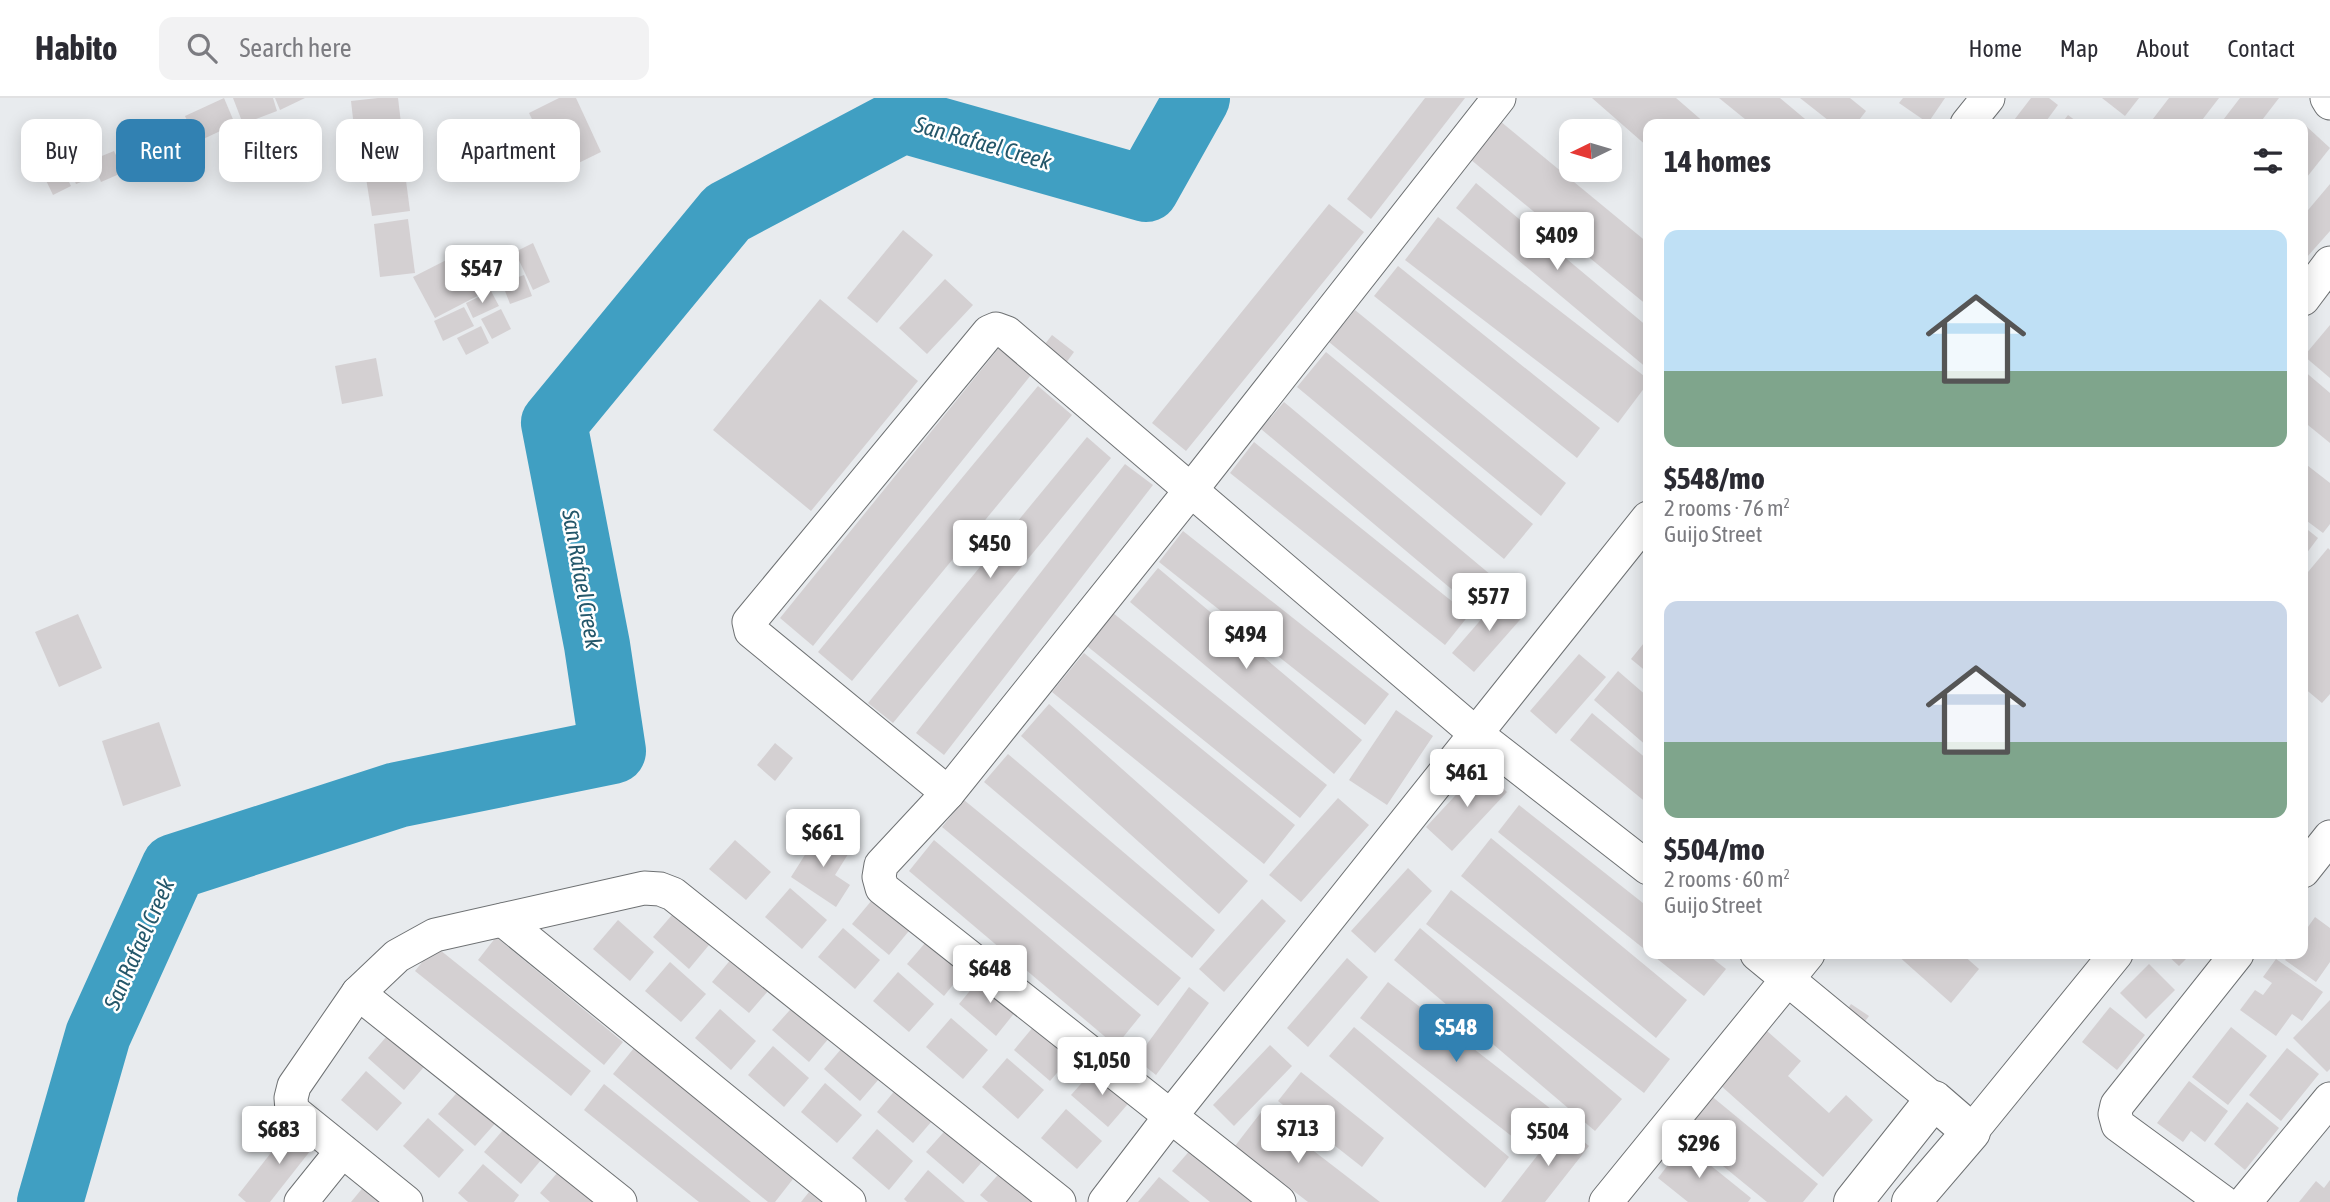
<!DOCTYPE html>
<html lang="en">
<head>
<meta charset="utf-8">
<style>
	:root { --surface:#fff; --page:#f2f2f3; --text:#2b2b33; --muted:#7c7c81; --line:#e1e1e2; --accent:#3181b2 }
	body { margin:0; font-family:"Asap Condensed",sans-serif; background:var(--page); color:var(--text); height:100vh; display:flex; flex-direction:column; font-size:26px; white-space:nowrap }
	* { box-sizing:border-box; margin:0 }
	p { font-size:23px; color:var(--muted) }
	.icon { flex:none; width:38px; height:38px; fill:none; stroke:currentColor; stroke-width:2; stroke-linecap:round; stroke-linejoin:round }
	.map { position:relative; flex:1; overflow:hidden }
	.drawer { position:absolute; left:1643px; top:21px; width:665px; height:840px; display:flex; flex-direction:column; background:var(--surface); border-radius:14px; box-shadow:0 4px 18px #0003 }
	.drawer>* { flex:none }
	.top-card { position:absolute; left:21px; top:21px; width:665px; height:63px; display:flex; gap:14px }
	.needle { width:46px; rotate:265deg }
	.controls { position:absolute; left:1559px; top:21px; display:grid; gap:14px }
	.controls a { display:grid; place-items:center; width:63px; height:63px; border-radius:14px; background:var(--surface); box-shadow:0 4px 18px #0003; font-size:35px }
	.price { position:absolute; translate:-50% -60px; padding:0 16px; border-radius:7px; background:#fff; color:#222; font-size:23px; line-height:46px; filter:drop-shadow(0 2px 4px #0008) }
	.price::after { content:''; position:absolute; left:50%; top:42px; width:21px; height:16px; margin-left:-10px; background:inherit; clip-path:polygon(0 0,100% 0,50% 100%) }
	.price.current { background:var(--accent); color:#fff }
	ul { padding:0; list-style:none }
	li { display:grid; align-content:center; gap:14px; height:371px; padding:0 21px }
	li span { display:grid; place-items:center; height:217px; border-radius:14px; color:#555 }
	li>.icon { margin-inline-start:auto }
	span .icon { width:126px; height:126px; fill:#fffc; stroke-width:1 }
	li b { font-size:30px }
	h2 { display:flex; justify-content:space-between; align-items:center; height:84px; padding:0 21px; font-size:30px }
	.chip { padding:0 24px; border-radius:14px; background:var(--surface); box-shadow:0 4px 18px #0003; font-size:24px; line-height:63px }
	.chip.current { background:var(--accent); color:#fff }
	header { display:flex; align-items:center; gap:42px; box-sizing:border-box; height:98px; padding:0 35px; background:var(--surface); border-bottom:2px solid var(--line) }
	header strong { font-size:33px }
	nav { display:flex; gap:38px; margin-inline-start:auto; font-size:24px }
	.search { width:490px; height:63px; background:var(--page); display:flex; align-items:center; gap:18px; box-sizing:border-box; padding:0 24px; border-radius:14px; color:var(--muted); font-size:26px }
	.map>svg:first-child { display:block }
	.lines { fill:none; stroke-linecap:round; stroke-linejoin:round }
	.river { stroke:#409fc2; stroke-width:66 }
	.building { fill:#d4d0d2 }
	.street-casing { stroke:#6e7173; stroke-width:35 }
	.secondary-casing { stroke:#6e7173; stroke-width:40 }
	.street { stroke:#fff; stroke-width:33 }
	.secondary { stroke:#fff; stroke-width:38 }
	.labels { text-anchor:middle; stroke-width:5; stroke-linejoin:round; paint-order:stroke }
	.water-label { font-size:23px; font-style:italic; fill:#24576a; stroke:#fff }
</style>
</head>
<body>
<header>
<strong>Habito</strong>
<div class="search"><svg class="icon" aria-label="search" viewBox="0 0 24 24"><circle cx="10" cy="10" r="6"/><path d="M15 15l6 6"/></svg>Search here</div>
<nav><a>Home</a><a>Map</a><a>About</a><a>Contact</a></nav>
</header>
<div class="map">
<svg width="2330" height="1104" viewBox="0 0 2330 1104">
	<rect width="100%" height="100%" fill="#e8ebee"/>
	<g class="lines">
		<path class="river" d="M 50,1104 L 98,937 L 174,769 L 397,697 L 613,653 L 597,547 L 554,325 L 727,115 L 903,22 L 1146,91 L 1197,0"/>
	</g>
	<g class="building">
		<path d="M 224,0 L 235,26 L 197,44 L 185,18 Z"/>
		<path d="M 233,0 L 273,0 L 277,13 L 243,26 Z"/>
		<path d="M 275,0 L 305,0 L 280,12 Z"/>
		<path d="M 378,0 L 398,0 L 406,67 L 359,73 L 351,3 Z"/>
		<path d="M 559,0 L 576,0 L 601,54 L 558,75 L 529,15 Z"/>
		<path d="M 1425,0 L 1465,0 L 1371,121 L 1347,101 Z"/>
		<path d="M 1592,0 L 1676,0 L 1706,26 L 1648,26 L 1648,49 Z"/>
		<path d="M 1719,0 L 1780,0 L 1811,26 L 1751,26 Z"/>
		<path d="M 1800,0 L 1850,0 L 1866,13 L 1856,26 L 1833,26 Z"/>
		<path d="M 1903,0 L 1945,0 L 1928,25 L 1899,5 Z"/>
		<path d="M 2031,0 L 2049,0 L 2058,7 L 2044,26 L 2011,26 Z"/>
		<path d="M 2102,0 L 2139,0 L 2125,18 Z"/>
		<path d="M 2169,0 L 2219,0 L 2199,26 L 2149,26 Z"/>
		<path d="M 2240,0 L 2279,0 L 2259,26 L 2220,26 Z"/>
		<path d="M 2068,17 L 2080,26 L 2061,26 Z"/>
		<path d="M 1500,23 L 1648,145 L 1648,208 L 1470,61 Z"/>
		<path d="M 174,26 L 183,51 L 156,62 L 146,37 Z"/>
		<path d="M 2305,27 L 2330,50 L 2303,84 L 2303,30 Z"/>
		<path d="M 114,53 L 124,74 L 101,84 L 92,62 Z"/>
		<path d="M 87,62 L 94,79 L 76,86 L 69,69 Z"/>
		<path d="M 59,64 L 71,88 L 53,97 L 41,72 Z"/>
		<path d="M 405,75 L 410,113 L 372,118 L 366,80 Z"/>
		<path d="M 1476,85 L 1648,229 L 1648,271 L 1456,110 Z"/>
		<path d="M 2330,86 L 2330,133 L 2307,159 L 2303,155 L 2303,118 Z"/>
		<path d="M 1329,106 L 1364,134 L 1186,353 L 1152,325 Z"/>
		<path d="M 1438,119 L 1648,281 L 1648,285 L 1618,325 L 1405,162 Z"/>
		<path d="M 408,121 L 415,175 L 380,179 L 374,126 Z"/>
		<path d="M 903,132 L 933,157 L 877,225 L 847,200 Z"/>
		<path d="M 533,145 L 550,184 L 533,192 L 515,154 Z"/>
		<path d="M 466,152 L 487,193 L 435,220 L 413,179 Z"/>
		<path d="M 1398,168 L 1600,330 L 1577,360 L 1374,198 Z"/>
		<path d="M 524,177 L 532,198 L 510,206 L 502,185 Z"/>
		<path d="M 945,181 L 973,207 L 927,256 L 899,230 Z"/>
		<path d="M 491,193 L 499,208 L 473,220 L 466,205 Z"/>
		<path d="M 820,201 L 918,283 L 811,413 L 713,332 Z"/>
		<path d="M 464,209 L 474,228 L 443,243 L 434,223 Z"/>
		<path d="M 501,211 L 511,231 L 492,241 L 481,221 Z"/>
		<path d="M 1355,212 L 1566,385 L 1541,418 L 1329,244 Z"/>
		<path d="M 2330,227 L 2330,280 L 2304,258 Z"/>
		<path d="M 481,228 L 489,245 L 466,257 L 457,240 Z"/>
		<path d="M 1052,237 L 1074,254 L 1060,273 L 1038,255 Z"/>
		<path d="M 1003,245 L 1035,272 L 813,548 L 780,520 Z"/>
		<path d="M 1326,254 L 1533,426 L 1504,461 L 1297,289 Z"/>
		<path d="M 376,260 L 383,298 L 342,306 L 335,268 Z"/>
		<path d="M 2303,272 L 2330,295 L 2330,345 L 2303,323 Z"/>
		<path d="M 1038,288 L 1072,317 L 852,583 L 818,554 Z"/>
		<path d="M 1284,304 L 1491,477 L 1468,505 L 1261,331 Z"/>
		<path d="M 1087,339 L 1111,360 L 893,625 L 868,605 Z"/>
		<path d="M 1254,344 L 1469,517 L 1445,547 L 1230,375 Z"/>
		<path d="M 2303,364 L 2330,385 L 2330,426 L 2323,435 L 2303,420 Z"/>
		<path d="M 1125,366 L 1153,387 L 944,657 L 916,635 Z"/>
		<path d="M 2303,428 L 2318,440 L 2303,460 Z"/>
		<path d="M 1183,433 L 1389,596 L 1365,627 L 1159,464 Z"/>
		<path d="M 2328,450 L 2330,452 L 2330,596 L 2322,605 L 2303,589 L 2303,480 Z"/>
		<path d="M 1158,470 L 1362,642 L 1334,676 L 1130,504 Z"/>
		<path d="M 1504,495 L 1526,515 L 1474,574 L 1452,555 Z"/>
		<path d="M 1113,515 L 1327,687 L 1300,720 L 1087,548 Z"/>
		<path d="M 78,516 L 102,570 L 59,589 L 35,534 Z"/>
		<path d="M 1648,540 L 1648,575 L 1631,561 Z"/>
		<path d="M 1084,555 L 1295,727 L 1264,766 L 1052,594 Z"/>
		<path d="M 1579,556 L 1606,579 L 1556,636 L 1530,613 Z"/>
		<path d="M 1618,573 L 1648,599 L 1648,649 L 1594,602 Z"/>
		<path d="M 1049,606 L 1248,783 L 1219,816 L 1021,638 Z"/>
		<path d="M 1396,612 L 1433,638 L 1387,707 L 1349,682 Z"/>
		<path d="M 1592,615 L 1648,662 L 1648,706 L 1570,642 Z"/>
		<path d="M 159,624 L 181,688 L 123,708 L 102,643 Z"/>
		<path d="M 775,645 L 793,660 L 775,683 L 757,667 Z"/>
		<path d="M 1008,656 L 1215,832 L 1192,860 L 984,684 Z"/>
		<path d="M 1481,670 L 1507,694 L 1452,753 L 1426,729 Z"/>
		<path d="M 1338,700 L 1369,727 L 1301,804 L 1269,777 Z"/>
		<path d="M 964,702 L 1181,880 L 1158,908 L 942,729 Z"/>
		<path d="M 1519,707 L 1648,809 L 1648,854 L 1498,734 Z"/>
		<path d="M 820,733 L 850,753 L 835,777 L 850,787 L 836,809 L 791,779 Z"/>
		<path d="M 1491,740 L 1687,902 L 1656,940 L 1461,778 Z"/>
		<path d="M 735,742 L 771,774 L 746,802 L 709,771 Z"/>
		<path d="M 934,742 L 1141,917 L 1116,948 L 909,773 Z"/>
		<path d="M 1408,770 L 1432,793 L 1375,855 L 1351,833 Z"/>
		<path d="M 790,790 L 827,822 L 802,851 L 765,819 Z"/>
		<path d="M 1451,792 L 1670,961 L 1644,995 L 1426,826 Z"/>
		<path d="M 877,796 L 913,828 L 889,857 L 852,826 Z"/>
		<path d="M 1262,801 L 1286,823 L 1224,894 L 1199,871 Z"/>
		<path d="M 678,810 L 714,841 L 689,871 L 653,839 Z"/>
		<path d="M 2315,819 L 2330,830 L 2330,864 L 2316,884 L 2285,862 L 2290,856 L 2303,856 L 2303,836 Z"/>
		<path d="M 618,822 L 654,854 L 630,883 L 593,851 Z"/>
		<path d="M 843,830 L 880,862 L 855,891 L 818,859 Z"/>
		<path d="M 1420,830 L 1622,1001 L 1595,1033 L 1394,862 Z"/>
		<path d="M 932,837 L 968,868 L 944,898 L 907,866 Z"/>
		<path d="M 496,839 L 623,944 L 604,967 L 478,862 Z"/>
		<path d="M 435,848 L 591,973 L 571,998 L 415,873 Z"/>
		<path d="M 737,854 L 774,886 L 749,915 L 712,884 Z"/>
		<path d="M 1651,856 L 1707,856 L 1726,871 L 1704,898 Z"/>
		<path d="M 1896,856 L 1962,856 L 1979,871 L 1951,905 Z"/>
		<path d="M 2166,856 L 2191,856 L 2179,868 Z"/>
		<path d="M 1347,860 L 1368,879 L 1308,949 L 1287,930 Z"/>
		<path d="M 2276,861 L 2323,894 L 2302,923 L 2292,916 L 2276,938 L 2240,912 L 2255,892 L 2263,897 L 2272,885 L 2263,879 Z"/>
		<path d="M 670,864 L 706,896 L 681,924 L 645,893 Z"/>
		<path d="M 2149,866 L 2175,892 L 2146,921 L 2120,895 Z"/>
		<path d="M 898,874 L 934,906 L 909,934 L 873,903 Z"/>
		<path d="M 983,877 L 1020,908 L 996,938 L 959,906 Z"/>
		<path d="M 1388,884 L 1551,1011 L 1523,1047 L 1360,920 Z"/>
		<path d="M 1189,889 L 1209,905 L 1156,977 L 1136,961 Z"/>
		<path d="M 2330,902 L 2330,971 L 2327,974 L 2293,940 Z"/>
		<path d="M 798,903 L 834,934 L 809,964 L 772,932 Z"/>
		<path d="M 1851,906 L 1869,918 L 1856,935 L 1840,922 Z"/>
		<path d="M 2110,909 L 2145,937 L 2117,972 L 2082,944 Z"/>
		<path d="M 720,911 L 756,943 L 731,972 L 695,940 Z"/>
		<path d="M 951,920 L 988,952 L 963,981 L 926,949 Z"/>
		<path d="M 1039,922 L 1075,954 L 1050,983 L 1014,952 Z"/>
		<path d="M 1758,925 L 1801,963 L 1788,978 L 1829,1015 L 1846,997 L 1873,1022 L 1823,1079 L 1710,978 Z"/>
		<path d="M 1354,929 L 1509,1059 L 1485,1090 L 1329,958 Z"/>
		<path d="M 2231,929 L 2267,958 L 2228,1007 L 2192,979 Z"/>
		<path d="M 393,931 L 429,963 L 404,992 L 368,960 Z"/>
		<path d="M 848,943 L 885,974 L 860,1003 L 824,971 Z"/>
		<path d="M 1270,947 L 1292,968 L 1234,1028 L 1213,1007 Z"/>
		<path d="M 773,948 L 809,980 L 784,1009 L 748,977 Z"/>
		<path d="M 634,950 L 793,1081 L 775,1104 L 768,1104 L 613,976 Z"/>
		<path d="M 2287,950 L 2319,976 L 2281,1023 L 2249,997 Z"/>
		<path d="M 1007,960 L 1044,992 L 1018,1021 L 982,989 Z"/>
		<path d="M 1096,969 L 1133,1000 L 1108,1029 L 1071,997 Z"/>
		<path d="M 366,973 L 402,1005 L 377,1033 L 341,1002 Z"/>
		<path d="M 1301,974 L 1384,1040 L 1362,1069 L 1278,1003 Z"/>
		<path d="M 2189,983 L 2228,1013 L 2205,1044 L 2191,1033 L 2183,1044 L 2157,1025 Z"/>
		<path d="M 902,984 L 938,1016 L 913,1045 L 877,1014 Z"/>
		<path d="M 825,985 L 862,1017 L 837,1045 L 801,1014 Z"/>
		<path d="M 604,986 L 751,1104 L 699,1104 L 584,1012 Z"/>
		<path d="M 463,988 L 500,1020 L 475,1048 L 438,1016 Z"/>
		<path d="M 1709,996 L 1818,1086 L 1803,1104 L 1767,1104 L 1679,1032 Z"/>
		<path d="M 2247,1004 L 2279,1030 L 2245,1072 L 2214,1046 Z"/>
		<path d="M 1066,1011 L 1102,1043 L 1077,1071 L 1041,1040 Z"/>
		<path d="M 1262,1013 L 1380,1104 L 1308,1104 L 1235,1048 Z"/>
		<path d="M 428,1020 L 464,1052 L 439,1080 L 403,1048 Z"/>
		<path d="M 295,1024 L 318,1043 L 270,1104 L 246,1104 L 238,1097 Z"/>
		<path d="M 509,1025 L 546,1056 L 521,1086 L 484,1054 Z"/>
		<path d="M 951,1026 L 987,1058 L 963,1086 L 926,1054 Z"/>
		<path d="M 1562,1026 L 1589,1048 L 1545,1104 L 1501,1104 Z"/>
		<path d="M 877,1031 L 913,1063 L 889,1092 L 852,1060 Z"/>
		<path d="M 1684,1046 L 1751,1100 L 1748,1104 L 1688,1104 L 1658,1080 Z"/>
		<path d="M 1192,1050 L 1257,1104 L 1210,1104 L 1172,1073 Z"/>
		<path d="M 483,1066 L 519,1097 L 514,1104 L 468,1104 L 458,1095 Z"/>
		<path d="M 564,1067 L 597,1104 L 550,1104 L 540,1095 Z"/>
		<path d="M 1005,1069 L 1038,1104 L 988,1104 L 980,1097 Z"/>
		<path d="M 928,1072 L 965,1104 L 907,1104 L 904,1101 Z"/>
		<path d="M 1159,1079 L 1190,1104 L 1138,1104 Z"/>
		<path d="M 370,1081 L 386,1104 L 351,1104 Z"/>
		<path d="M 2330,1082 L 2330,1104 L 2299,1104 L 2316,1083 L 2324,1090 Z"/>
		<path d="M 809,1094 L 821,1104 L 801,1104 Z"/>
	</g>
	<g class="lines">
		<defs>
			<g id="street">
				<path d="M 2327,0 L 2330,5"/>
				<path d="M 1967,26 L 1988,0"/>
				<path d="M 2303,201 L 2330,165"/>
				<path d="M 948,695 L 751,533 L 749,524 L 989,234 L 996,231 L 1007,235 L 1475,635 L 1648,770"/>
				<path d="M 2303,773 L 2330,739"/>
				<path d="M 503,822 L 849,1104"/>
				<path d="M 1757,856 L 1934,1002"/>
				<path d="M 358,895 L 620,1104"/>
				<path d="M 1971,1034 L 2116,856"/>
				<path d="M 301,1104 L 342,1053"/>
				<path d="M 406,1104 L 292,1012 L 291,1000 L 294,988 L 358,895 L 397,858 L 435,837 L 644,790 L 660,791 L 673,796 L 1059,1104"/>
				<path d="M 1105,1104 L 1170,1019 L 1648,420"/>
				<path d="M 1279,1104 L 882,790 L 879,779 L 881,767 L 948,695 L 1191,392 L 1499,0"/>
				<path d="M 1606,1104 L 1808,856"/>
				<path d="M 2223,1104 L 2118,1027 L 2115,1016 L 2117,1007 L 2237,856"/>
				<path d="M 2245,1104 L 2330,1001"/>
			</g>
			<path id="secondary" d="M 1853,1104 L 1934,1002 L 1971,1034 L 1911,1104"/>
		</defs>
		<use href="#street" class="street-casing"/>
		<use href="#secondary" class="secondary-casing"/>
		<use href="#street" class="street"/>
		<use href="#secondary" class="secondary"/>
	</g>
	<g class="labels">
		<g class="water-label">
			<text transform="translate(983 45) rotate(16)" y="8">San Rafael Creek</text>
			<text transform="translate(582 481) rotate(80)" y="8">San Rafael Creek</text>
			<text transform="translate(139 846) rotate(-66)" y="8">San Rafael Creek</text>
		</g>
	</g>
</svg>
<div class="controls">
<a><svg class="needle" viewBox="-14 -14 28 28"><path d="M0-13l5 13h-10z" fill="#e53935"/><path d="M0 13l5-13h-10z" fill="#7c7c81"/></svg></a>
</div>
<b class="price" style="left:1557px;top:174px">$409</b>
<b class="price" style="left:482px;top:207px">$547</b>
<b class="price" style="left:990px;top:482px">$450</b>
<b class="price" style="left:1489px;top:535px">$577</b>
<b class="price" style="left:1246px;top:573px">$494</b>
<b class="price" style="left:1467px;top:711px">$461</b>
<b class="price" style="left:823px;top:771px">$661</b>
<b class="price" style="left:990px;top:907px">$648</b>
<b class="price current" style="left:1456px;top:966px">$548</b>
<b class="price" style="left:1102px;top:999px">$1,050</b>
<b class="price" style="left:1298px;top:1067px">$713</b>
<b class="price" style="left:279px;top:1068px">$683</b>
<b class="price" style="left:1548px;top:1070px">$504</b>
<b class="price" style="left:1699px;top:1082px">$296</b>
<div class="top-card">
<a class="chip">Buy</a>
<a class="chip current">Rent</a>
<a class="chip">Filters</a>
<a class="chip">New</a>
<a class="chip">Apartment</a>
</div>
<section class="drawer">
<h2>14 homes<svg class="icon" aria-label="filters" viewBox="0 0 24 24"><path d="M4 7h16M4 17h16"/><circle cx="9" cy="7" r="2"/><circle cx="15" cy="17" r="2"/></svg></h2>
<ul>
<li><span style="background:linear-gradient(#bfe0f5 65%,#7fa58c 0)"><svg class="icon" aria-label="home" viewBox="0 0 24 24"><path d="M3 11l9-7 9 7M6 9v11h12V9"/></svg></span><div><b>$548/mo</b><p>2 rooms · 76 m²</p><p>Guijo Street</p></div></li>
<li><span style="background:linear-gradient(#c9d6e8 65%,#7fa58c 0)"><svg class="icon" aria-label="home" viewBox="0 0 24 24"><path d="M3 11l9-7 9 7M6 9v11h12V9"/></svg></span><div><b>$504/mo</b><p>2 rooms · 60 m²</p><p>Guijo Street</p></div></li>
</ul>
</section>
</div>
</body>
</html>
